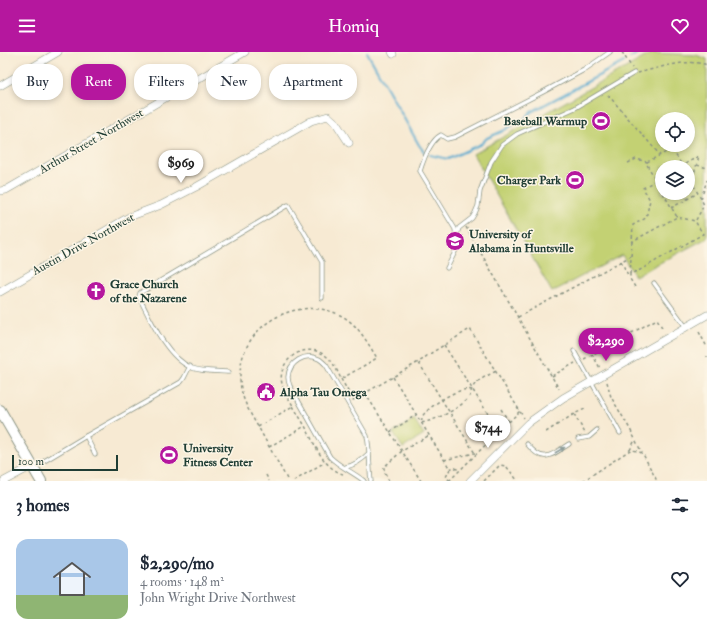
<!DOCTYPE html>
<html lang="en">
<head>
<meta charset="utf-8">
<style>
	:root { --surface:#fff; --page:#f2f2f3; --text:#1f2937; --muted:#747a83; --line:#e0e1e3; --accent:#b5179e }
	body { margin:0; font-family:"IM FELL Double Pica",serif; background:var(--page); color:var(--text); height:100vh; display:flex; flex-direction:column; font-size:15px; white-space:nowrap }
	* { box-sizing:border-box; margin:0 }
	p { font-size:13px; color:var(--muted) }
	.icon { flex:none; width:22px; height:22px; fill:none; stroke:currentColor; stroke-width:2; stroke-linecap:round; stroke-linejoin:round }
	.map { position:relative; height:429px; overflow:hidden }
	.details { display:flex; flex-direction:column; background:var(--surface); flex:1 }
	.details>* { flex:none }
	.hud { position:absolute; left:12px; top:12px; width:400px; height:36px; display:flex; gap:8px }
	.fabs { position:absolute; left:655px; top:60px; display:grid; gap:8px }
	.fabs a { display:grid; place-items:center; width:40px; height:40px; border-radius:50%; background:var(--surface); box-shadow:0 2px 6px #0003; font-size:20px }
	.scale { position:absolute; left:12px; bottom:10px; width:106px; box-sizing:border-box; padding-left:4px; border:2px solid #1f3d34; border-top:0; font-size:11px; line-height:14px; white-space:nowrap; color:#1f3d34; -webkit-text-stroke:3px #fcf5e5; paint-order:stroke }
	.price { position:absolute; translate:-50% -34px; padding:0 9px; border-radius:14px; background:#fff; color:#222; font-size:13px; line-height:26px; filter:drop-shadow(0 1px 2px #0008) }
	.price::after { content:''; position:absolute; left:50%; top:24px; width:12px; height:9px; margin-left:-6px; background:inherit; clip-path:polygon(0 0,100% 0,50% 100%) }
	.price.selected { background:var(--accent); color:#fff }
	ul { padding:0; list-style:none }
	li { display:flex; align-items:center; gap:12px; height:100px; padding:0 16px }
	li+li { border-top:1px solid var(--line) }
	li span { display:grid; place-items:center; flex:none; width:112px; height:80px; border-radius:12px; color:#555 }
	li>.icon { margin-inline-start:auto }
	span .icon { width:48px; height:48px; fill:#fffc; stroke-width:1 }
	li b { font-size:17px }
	h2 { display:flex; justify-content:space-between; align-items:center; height:48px; padding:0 16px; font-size:17px }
	.pill { padding:0 14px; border-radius:16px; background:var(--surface); box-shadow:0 2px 6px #0003; font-size:14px; line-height:36px }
	.pill.selected { background:var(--accent); color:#fff }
	header { display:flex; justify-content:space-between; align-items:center; height:52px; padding:0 16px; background:var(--accent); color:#fff; font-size:18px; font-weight:600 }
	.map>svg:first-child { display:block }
	.grass { fill:#c3d173; stroke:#718754; fill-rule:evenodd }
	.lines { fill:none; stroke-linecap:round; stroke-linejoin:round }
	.stream { stroke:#54aad0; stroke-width:2 }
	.lane-casing { stroke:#8b9484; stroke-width:5 }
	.street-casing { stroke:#8b9484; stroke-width:8 }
	.secondary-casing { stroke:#8b9484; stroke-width:12 }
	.path { stroke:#8b9484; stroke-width:1.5; stroke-dasharray:3 3; stroke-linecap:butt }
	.lane { stroke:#fff; stroke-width:3.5 }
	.street { stroke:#fff; stroke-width:7 }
	.secondary { stroke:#fff; stroke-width:10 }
	.oneway { fill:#8f9e9a }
	.labels { text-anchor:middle; stroke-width:3; stroke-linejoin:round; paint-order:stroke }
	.poi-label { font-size:12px; font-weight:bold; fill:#1f3d34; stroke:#fcf5e5; text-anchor:start }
	.street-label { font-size:12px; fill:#1f3d34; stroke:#fcf5e5 }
</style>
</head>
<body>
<header><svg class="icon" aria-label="menu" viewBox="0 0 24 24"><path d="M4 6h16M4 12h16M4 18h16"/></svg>Homiq<svg class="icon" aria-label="heart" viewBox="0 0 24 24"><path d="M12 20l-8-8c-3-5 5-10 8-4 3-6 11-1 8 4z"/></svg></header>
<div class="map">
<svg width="707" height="429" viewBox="0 0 707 429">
	<rect width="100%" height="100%" fill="#fcf5e5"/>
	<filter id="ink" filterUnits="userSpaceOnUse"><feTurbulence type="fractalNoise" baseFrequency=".025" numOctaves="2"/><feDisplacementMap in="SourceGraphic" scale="8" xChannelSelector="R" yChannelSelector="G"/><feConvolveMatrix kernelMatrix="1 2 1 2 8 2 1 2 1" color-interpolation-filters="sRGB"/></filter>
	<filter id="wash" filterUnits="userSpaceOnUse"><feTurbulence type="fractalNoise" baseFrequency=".012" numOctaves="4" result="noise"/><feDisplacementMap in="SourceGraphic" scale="16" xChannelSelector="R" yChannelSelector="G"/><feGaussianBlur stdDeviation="0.9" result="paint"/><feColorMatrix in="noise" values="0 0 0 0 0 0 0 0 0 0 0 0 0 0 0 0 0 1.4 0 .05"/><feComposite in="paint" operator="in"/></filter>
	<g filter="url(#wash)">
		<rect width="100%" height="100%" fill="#f7ead3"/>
		<g class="grass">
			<path d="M 652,1 L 696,3 L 707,7 L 707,186 L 635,224 L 622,203 L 552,240 L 473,102 ZM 662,67 L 688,67 L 688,93 L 662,93 ZM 662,115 L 688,115 L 688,141 L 662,141 Z"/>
			<path d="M 414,367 L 424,383 L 403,396 L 393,381 Z"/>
		</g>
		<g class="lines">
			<g class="stream">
				<path d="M 367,0 L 419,93 L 425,101"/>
				<path d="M 630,6 L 640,0"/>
				<path d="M 430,103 L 448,107 L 481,92 L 487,86 L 503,79 L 525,66 L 531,60 L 624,10"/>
			</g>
		</g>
	</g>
	<g filter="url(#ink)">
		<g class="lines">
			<defs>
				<g id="lane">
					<path d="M 456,185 L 455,177 L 420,119 C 424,106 430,89 441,83 L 447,87 L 455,85 L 543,40 L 584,18 L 610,0"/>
					<path d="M 447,216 L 455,200 L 456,185 L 459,176 L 472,166 L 475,161 L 478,154 L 480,139 L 491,110 L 502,93 L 517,82 L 575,56 L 634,21"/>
					<path d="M 654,231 L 686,275"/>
					<path d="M 574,299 L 620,381"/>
					<path d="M 229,320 C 218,319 203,320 192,316 C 167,306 150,267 139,245 L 140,241 L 288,153 L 322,210 L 322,246"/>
					<path d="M 578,387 L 589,385 L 597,378"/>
					<path d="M 527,392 C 544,413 551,403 569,392"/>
					<path d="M 95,402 L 86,384 L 181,330 L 184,326 L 190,314"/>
					<path d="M 33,414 L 41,411 L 86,384"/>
					<path d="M 346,415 C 355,413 362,408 369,401"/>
					<path d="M 364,429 C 353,420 340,415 330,405 L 290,334 C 289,332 288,328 288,325 C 289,310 305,300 319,307 C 321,308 324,311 326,313 L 367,384 C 370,398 369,414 371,429"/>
				</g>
				<g id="street">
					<path d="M 392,0 L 393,2"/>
					<path d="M 0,34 L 58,0"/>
					<path d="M 0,139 L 6,138 L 245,0"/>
					<path d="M 0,240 L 129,165 L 161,153 L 196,135 L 311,69 L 328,64 L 336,71 L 349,91"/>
					<path d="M 4,429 L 32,414"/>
					<path d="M 470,429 L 528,371 L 563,346 L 707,263"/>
				</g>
				<path id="secondary" d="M 0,358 L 41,429"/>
			</defs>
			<use href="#lane" class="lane-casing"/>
			<use href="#street" class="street-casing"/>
			<use href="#secondary" class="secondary-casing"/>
			<g class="path">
				<path d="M 622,0 L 632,16"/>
				<path d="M 638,21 C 658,16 687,6 707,13"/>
				<path d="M 608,43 L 660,103"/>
				<path d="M 674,93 L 672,97 L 683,115"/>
				<path d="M 647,110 L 672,97"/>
				<path d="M 628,111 L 636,107 L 647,110 L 646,111 L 656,128 L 662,125"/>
				<path d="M 697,113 L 707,116"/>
				<path d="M 680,115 L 699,104 L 692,129"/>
				<path d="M 688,123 L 701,147"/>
				<path d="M 663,141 L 677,165 L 695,169"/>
				<path d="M 671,156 L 698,141"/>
				<path d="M 696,168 L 704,153 L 701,147 L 707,128"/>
				<path d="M 466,175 L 559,337"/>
				<path d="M 631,190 L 677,165"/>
				<path d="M 621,209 L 629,225"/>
				<path d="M 630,222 L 633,173 L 646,166 L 650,148 L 643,136 L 656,128 L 662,139"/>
				<path d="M 635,235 L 630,227 L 630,222 L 640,218 L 703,182 L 695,169"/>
				<path d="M 518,265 L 631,204"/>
				<path d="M 699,280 L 707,295"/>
				<path d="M 444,293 L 499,379"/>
				<path d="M 592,302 L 600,316"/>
				<path d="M 707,304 L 707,305"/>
				<path d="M 584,307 L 657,267 L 663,277"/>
				<path d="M 419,311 L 476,403"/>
				<path d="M 552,324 L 575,311"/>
				<path d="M 393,325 L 450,417 L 454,415 L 460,419"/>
				<path d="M 341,327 L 353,348 L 422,308 L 428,303 L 470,277 L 524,366"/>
				<path d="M 607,330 L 611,345 L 630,377 L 642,401"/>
				<path d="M 472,338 C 459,334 433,352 424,362 C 422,364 422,367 421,371 C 436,368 460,357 470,344 C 471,341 471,338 473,335 C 477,328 489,323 496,319"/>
				<path d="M 365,341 L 421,429"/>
				<path d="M 293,354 L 305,374"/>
				<path d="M 501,357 L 509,370"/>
				<path d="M 574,362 L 585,381"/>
				<path d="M 258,375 L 293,354 C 290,348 285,342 283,335 C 274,311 302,289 323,302 C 332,307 337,318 341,327 L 377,306 C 367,290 358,272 340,263 C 296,242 239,274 240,325 C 240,346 250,361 260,378 C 269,395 279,412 288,429"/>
				<path d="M 390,380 L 416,363"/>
				<path d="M 546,380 L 574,362 L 585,357"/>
				<path d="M 269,395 L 305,374 C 315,392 322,415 343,422"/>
				<path d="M 630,398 L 635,388"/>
				<path d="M 444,408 L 475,401"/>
				<path d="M 266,423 L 269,429"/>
				<path d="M 294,429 L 325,410"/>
				<path d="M 389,429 L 384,419 L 384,415 L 402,399 L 428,384"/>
				<path d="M 449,429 L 520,359"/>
				<path d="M 450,429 L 446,425 L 450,417"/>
				<path d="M 484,429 L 500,413 L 506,414 L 518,429"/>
				<path d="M 583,429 L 630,398 L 638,399 L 643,402 L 657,429"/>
			</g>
			<use href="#lane" class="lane"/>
			<use href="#street" class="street"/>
			<use href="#secondary" class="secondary"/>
		</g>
		<defs><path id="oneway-solid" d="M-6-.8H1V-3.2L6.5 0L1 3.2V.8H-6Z"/></defs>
		<use class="oneway" href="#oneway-solid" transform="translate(560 398) rotate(-30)"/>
	</g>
	<defs>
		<symbol id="stadium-disc" viewBox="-11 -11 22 22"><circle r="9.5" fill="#b5179e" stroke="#fcf5e5"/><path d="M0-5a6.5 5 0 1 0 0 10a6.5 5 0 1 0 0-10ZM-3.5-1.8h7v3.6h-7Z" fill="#fff"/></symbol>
		<symbol id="university-disc" viewBox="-11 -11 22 22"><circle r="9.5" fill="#b5179e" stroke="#fcf5e5"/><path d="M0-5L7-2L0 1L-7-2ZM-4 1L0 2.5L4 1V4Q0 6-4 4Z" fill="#fff"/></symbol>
		<symbol id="church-disc" viewBox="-11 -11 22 22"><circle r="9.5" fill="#b5179e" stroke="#fcf5e5"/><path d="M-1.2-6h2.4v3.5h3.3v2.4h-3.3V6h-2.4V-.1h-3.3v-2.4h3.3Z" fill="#fff"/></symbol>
		<symbol id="civic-disc" viewBox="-11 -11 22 22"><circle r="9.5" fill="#b5179e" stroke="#fcf5e5"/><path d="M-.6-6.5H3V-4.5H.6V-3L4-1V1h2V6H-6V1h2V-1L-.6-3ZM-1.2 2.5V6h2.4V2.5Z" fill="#fff"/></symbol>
	</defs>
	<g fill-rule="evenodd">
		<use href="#stadium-disc" x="590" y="58" width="22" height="22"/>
		<use href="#stadium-disc" x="564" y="117" width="22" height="22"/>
		<use href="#university-disc" x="444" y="178" width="22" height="22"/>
		<use href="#church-disc" x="85" y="228" width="22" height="22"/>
		<use href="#civic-disc" x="255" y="329" width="22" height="22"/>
		<use href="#stadium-disc" x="158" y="392" width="22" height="22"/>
	</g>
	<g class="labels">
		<g class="poi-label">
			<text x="587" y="73" text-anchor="end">Baseball Warmup</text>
			<text x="561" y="132" text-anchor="end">Charger Park</text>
			<text x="469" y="186">University of<tspan x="469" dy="14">Alabama in Huntsville</tspan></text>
			<text x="110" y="236">Grace Church<tspan x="110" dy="14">of the Nazarene</tspan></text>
			<text x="280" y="344">Alpha Tau Omega</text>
			<text x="183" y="400">University<tspan x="183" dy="14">Fitness Center</tspan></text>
		</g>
		<g class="street-label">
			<text transform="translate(91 89) rotate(-30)" y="4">Arthur Street Northwest</text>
			<text transform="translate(83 192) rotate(-29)" y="4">Austin Drive Northwest</text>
		</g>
	</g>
</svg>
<div class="fabs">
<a><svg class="icon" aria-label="locate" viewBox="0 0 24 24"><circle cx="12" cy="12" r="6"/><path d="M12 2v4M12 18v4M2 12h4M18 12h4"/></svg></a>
<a><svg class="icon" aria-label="layers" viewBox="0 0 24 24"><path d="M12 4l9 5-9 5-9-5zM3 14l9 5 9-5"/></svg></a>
</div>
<div class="scale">100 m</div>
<b class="price" style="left:181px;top:132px">$969</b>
<b class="price selected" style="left:606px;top:310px">$2,290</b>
<b class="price" style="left:488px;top:397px">$744</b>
<div class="hud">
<a class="pill">Buy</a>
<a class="pill selected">Rent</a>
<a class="pill">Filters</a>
<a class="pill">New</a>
<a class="pill">Apartment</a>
</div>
</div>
<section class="details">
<h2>3 homes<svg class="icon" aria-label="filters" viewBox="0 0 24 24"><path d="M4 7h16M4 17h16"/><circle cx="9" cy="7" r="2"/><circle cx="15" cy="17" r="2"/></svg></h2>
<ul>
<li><span style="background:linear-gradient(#a9c7e8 70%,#8fb573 0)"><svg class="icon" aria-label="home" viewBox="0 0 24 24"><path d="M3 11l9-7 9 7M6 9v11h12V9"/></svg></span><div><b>$2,290/mo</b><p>4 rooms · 148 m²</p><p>John Wright Drive Northwest</p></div><svg class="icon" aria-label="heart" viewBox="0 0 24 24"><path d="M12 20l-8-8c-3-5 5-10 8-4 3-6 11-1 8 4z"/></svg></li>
</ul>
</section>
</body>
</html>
